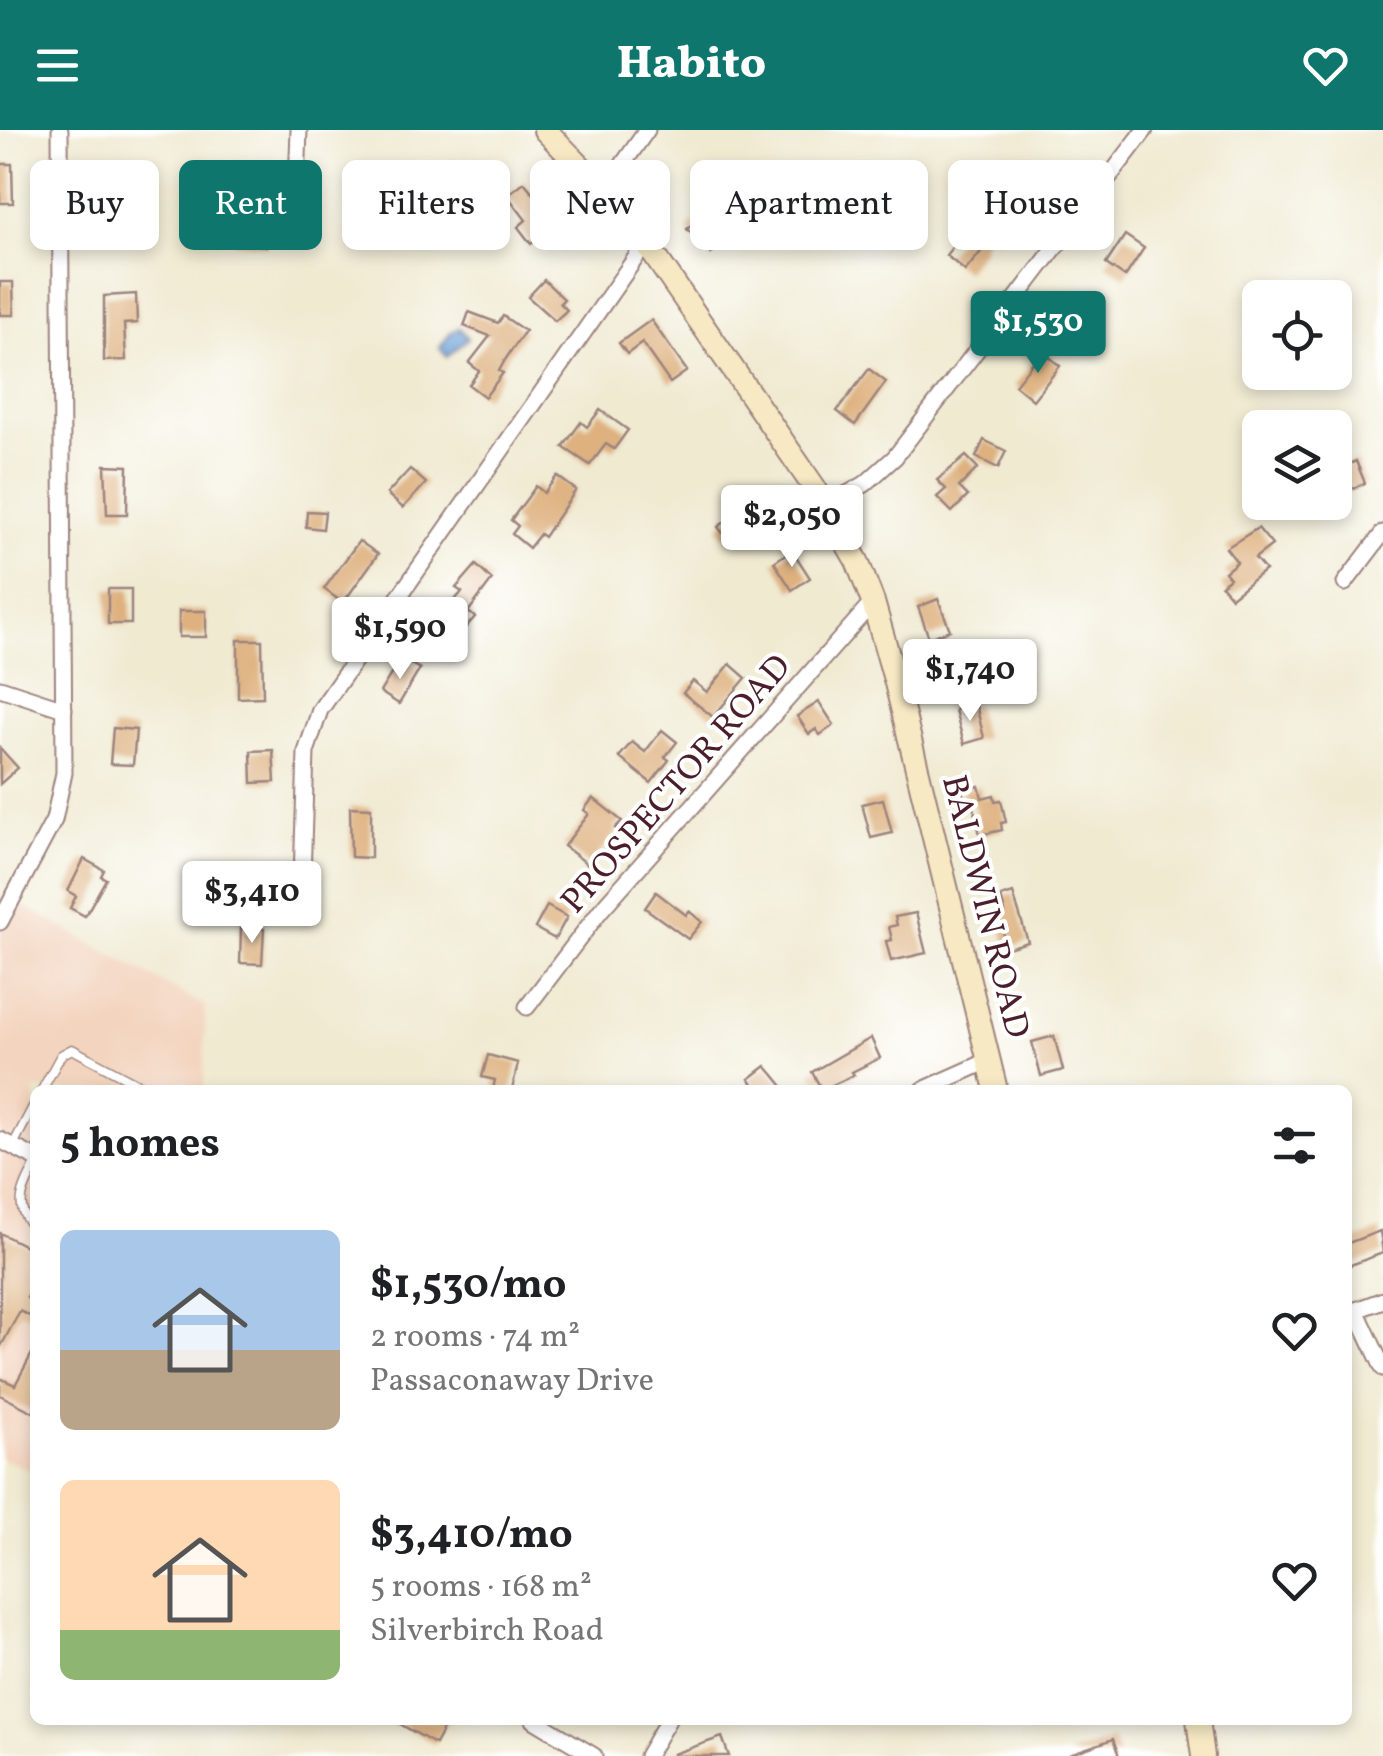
<!DOCTYPE html>
<html lang="en">
<head>
<meta charset="utf-8">
<style>
	:root { --surface:#fff; --page:#f6f6f6; --text:#202124; --muted:#757577; --accent:#0f766e }
	body { margin:0; font-family:Vollkorn,serif; background:var(--page); color:var(--text); height:100vh; display:flex; flex-direction:column; font-size:38px; white-space:nowrap }
	* { box-sizing:border-box; margin:0 }
	p { font-size:32px; color:var(--muted) }
	.icon { flex:none; width:55px; height:55px; fill:none; stroke:currentColor; stroke-width:2; stroke-linecap:round; stroke-linejoin:round }
	.map { position:relative; flex:1; overflow:hidden }
	.panel { position:absolute; left:30px; top:955px; width:1322px; height:640px; display:flex; flex-direction:column; background:var(--surface); border-radius:15px; box-shadow:0 5px 15px #0003 }
	.panel>* { flex:none }
	.top-card { position:absolute; left:30px; top:30px; width:1325px; height:90px; display:flex; gap:20px }
	.fabs { position:absolute; left:1242px; top:150px; display:grid; gap:20px }
	.fabs a { display:grid; place-items:center; width:110px; height:110px; border-radius:15px; background:var(--surface); box-shadow:0 5px 15px #0003; font-size:50px }
	.price { position:absolute; translate:-50% -85px; padding:0 22px; border-radius:10px; background:#fff; color:#222; font-size:32px; line-height:65px; filter:drop-shadow(0 2px 5px #0008) }
	.price::after { content:''; position:absolute; left:50%; top:60px; width:30px; height:22px; margin-left:-15px; background:inherit; clip-path:polygon(0 0,100% 0,50% 100%) }
	.price.active { background:var(--accent); color:#fff }
	ul { padding:0; list-style:none }
	li { display:flex; align-items:center; gap:30px; height:250px; padding:0 30px }
	li span { display:grid; place-items:center; flex:none; width:280px; height:200px; border-radius:15px; color:#555 }
	li>.icon { margin-inline-start:auto }
	span .icon { width:120px; height:120px; fill:#fffc; stroke-width:1 }
	li b { font-size:42px }
	h2 { display:flex; justify-content:space-between; align-items:center; height:120px; padding:0 30px; font-size:42px }
	.pill { padding:0 35px; border-radius:15px; background:var(--surface); box-shadow:0 5px 15px #0003; font-size:35px; line-height:90px }
	.pill.active { background:var(--accent); color:#fff }
	header { display:flex; justify-content:space-between; align-items:center; height:130px; padding:0 30px; background:var(--accent); color:#fff; font-size:45px; font-weight:800 }
	.map>svg:first-child { display:block }
	.built { fill:#f3d4be }
	.water { fill:#6aa0d7; stroke:#5a6081; stroke-width:2.5 }
	.building { fill:#deb17f }
	.lines { fill:none; stroke-linecap:round; stroke-linejoin:round }
	.lane-casing { stroke:#9d847e; stroke-width:11 }
	.street-casing { stroke:#9d847e; stroke-width:19 }
	.secondary-casing { stroke:#9d847e; stroke-width:26 }
	.lane { stroke:#fff; stroke-width:8 }
	.street { stroke:#fff; stroke-width:15 }
	.secondary { stroke:#f7e9c3; stroke-width:22 }
	.labels { text-anchor:middle; stroke-width:8; stroke-linejoin:round; paint-order:stroke }
	.street-label { font-size:35px; fill:#4a1f2b; stroke:#fff }
</style>
</head>
<body>
<header><svg class="icon" aria-label="menu" viewBox="0 0 24 24"><path d="M4 6h16M4 12h16M4 18h16"/></svg>Habito<svg class="icon" aria-label="heart" viewBox="0 0 24 24"><path d="M12 20l-8-8c-3-5 5-10 8-4 3-6 11-1 8 4z"/></svg></header>
<div class="map">
<svg width="1383" height="1626" viewBox="0 0 1383 1626">
	<rect width="100%" height="100%" fill="#fff"/>
	<filter id="ink" filterUnits="userSpaceOnUse"><feTurbulence type="fractalNoise" baseFrequency=".01" numOctaves="2"/><feDisplacementMap in="SourceGraphic" scale="20" xChannelSelector="R" yChannelSelector="G"/><feConvolveMatrix kernelMatrix="1 2 1 2 8 2 1 2 1" color-interpolation-filters="sRGB"/></filter>
	<filter id="wash" filterUnits="userSpaceOnUse"><feTurbulence type="fractalNoise" baseFrequency=".0048" numOctaves="4" result="noise"/><feDisplacementMap in="SourceGraphic" scale="40" xChannelSelector="R" yChannelSelector="G"/><feGaussianBlur stdDeviation="2.25" result="paint"/><feColorMatrix in="noise" values="0 0 0 0 0 0 0 0 0 0 0 0 0 0 0 0 0 1.4 0 .05"/><feComposite in="paint" operator="in"/></filter>
	<g filter="url(#wash)">
		<rect width="100%" height="100%" fill="#f0ead1"/>
		<path class="built" d="M 0,763 L 205,876 L 204,960 L 35,960 L 35,1342 L 0,1328 Z"/>
		<g class="water">
			<path d="M 491,96 L 501,101 L 500,111 L 474,114 L 474,103 L 485,102 Z"/>
			<path d="M 459,198 L 468,208 L 447,227 L 440,218 L 450,203 Z"/>
		</g>
		<g id="blocks">
			<g class="building">
				<path d="M 0,34 L 12,34 L 13,73 L 0,73 Z"/>
				<path d="M 524,52 L 534,64 L 540,59 L 562,87 L 557,90 L 566,103 L 549,117 L 541,106 L 531,114 L 518,97 L 526,90 L 507,65 Z"/>
				<path d="M 121,62 L 122,98 L 99,98 L 98,63 Z"/>
				<path d="M 982,80 L 997,92 L 984,108 L 986,110 L 982,116 L 984,118 L 965,141 L 946,125 Z"/>
				<path d="M 703,84 L 715,96 L 721,90 L 733,102 L 711,124 L 687,99 Z"/>
				<path d="M 235,90 L 269,93 L 266,116 L 233,112 Z"/>
				<path d="M 1125,105 L 1144,118 L 1125,147 L 1106,134 Z"/>
				<path d="M 544,150 L 564,169 L 560,173 L 567,180 L 555,191 L 528,167 Z"/>
				<path d="M 0,152 L 13,152 L 14,185 L 0,185 Z"/>
				<path d="M 136,164 L 137,193 L 124,194 L 126,230 L 104,231 L 104,166 Z"/>
				<path d="M 469,182 L 498,193 L 503,186 L 525,201 L 505,230 L 499,241 L 503,243 L 485,267 L 469,255 L 479,241 L 469,233 L 490,206 L 464,196 Z"/>
				<path d="M 651,190 L 687,241 L 670,253 L 642,213 L 627,224 L 619,213 Z"/>
				<path d="M 1042,221 L 1060,236 L 1033,270 L 1015,255 Z"/>
				<path d="M 869,239 L 886,252 L 855,295 L 837,281 Z"/>
				<path d="M 600,280 L 628,300 L 614,319 L 606,314 L 590,335 L 563,317 L 581,292 L 587,297 Z"/>
				<path d="M 984,310 L 1006,321 L 998,338 L 976,327 Z"/>
				<path d="M 966,326 L 978,338 L 959,357 L 968,366 L 952,382 L 937,367 L 946,359 L 937,350 Z"/>
				<path d="M 1356,331 L 1365,353 L 1335,366 L 1335,340 Z"/>
				<path d="M 105,335 L 128,336 L 127,384 L 107,384 Z"/>
				<path d="M 410,339 L 426,353 L 403,378 L 387,364 Z"/>
				<path d="M 557,346 L 576,360 L 544,407 L 540,404 L 529,418 L 512,404 L 518,396 L 511,390 L 536,356 L 544,363 Z"/>
				<path d="M 307,381 L 325,382 L 323,399 L 306,397 Z"/>
				<path d="M 739,381 L 750,395 L 729,411 L 718,397 Z"/>
				<path d="M 1258,398 L 1272,415 L 1255,428 L 1265,440 L 1231,467 L 1221,455 L 1230,448 L 1225,442 L 1237,432 L 1226,418 Z"/>
				<path d="M 359,411 L 378,424 L 343,473 L 324,459 Z"/>
				<path d="M 792,420 L 810,448 L 792,460 L 774,432 Z"/>
				<path d="M 476,435 L 492,450 L 468,482 L 475,487 L 457,507 L 441,493 L 449,484 L 445,481 L 462,462 L 456,458 Z"/>
				<rect x="108" y="459" width="23" height="35"/>
				<path d="M 938,469 L 950,500 L 929,508 L 918,477 Z"/>
				<rect x="179" y="481" width="27" height="26"/>
				<path d="M 238,510 L 262,510 L 263,567 L 238,568 Z"/>
				<path d="M 407,532 L 420,539 L 399,574 L 380,562 L 396,536 L 402,540 Z"/>
				<path d="M 730,534 L 746,548 L 713,587 L 683,563 L 693,551 L 707,562 Z"/>
				<path d="M 819,572 L 834,595 L 820,605 L 816,599 L 809,604 L 797,586 Z"/>
				<path d="M 976,575 L 984,608 L 964,614 L 955,580 Z"/>
				<path d="M 113,598 L 136,600 L 133,635 L 110,634 Z"/>
				<path d="M 662,600 L 677,612 L 665,627 L 669,630 L 651,653 L 619,627 L 632,612 L 645,622 Z"/>
				<path d="M 0,618 L 18,638 L 0,654 Z"/>
				<path d="M 273,620 L 275,652 L 252,653 L 251,621 Z"/>
				<path d="M 979,656 L 982,668 L 994,665 L 995,671 L 1001,670 L 1006,692 L 1001,693 L 1002,700 L 980,705 L 973,672 L 965,674 L 962,660 Z"/>
				<path d="M 593,668 L 622,691 L 615,698 L 618,701 L 590,736 L 564,716 L 589,684 L 584,680 Z"/>
				<path d="M 883,669 L 892,703 L 871,708 L 862,674 Z"/>
				<path d="M 350,677 L 371,678 L 371,728 L 351,727 Z"/>
				<path d="M 84,729 L 104,740 L 101,746 L 106,749 L 85,786 L 70,778 L 76,766 L 68,761 Z"/>
				<path d="M 656,762 L 686,785 L 689,781 L 702,792 L 688,809 L 645,778 Z"/>
				<path d="M 1013,763 L 1028,812 L 1008,818 L 997,784 L 1005,782 L 1001,767 Z"/>
				<path d="M 547,776 L 567,787 L 555,809 L 535,798 Z"/>
				<path d="M 916,783 L 926,823 L 891,831 L 886,811 L 892,810 L 889,797 L 897,795 L 895,787 Z"/>
				<path d="M 241,798 L 264,799 L 262,834 L 240,833 Z"/>
				<path d="M 1054,906 L 1063,940 L 1041,946 L 1032,912 Z"/>
				<path d="M 871,908 L 880,928 L 852,942 L 854,945 L 822,960 L 812,942 Z"/>
				<path d="M 488,925 L 518,933 L 512,960 L 493,960 L 495,950 L 482,947 Z"/>
				<path d="M 766,936 L 773,944 L 786,960 L 758,960 L 749,949 Z"/>
				<path d="M 1380,1101 L 1383,1123 L 1348,1136 L 1348,1113 Z"/>
				<path d="M 0,1103 L 35,1121 L 35,1152 L 27,1168 L 35,1172 L 35,1189 L 20,1181 L 0,1218 Z"/>
				<path d="M 35,1218 L 35,1283 L 0,1265 L 0,1248 L 15,1255 Z"/>
				<path d="M 393,1590 L 448,1590 L 435,1614 Z"/>
				<path d="M 722,1607 L 729,1626 L 674,1626 L 673,1624 Z"/>
				<path d="M 1113,1609 L 1119,1626 L 1070,1626 L 1070,1624 Z"/>
			</g>
		</g>
	</g>
	<g filter="url(#ink)">
		<use href="#blocks" fill-opacity="0" stroke="#9d847e" stroke-width="2.5"/>
		<g class="lines">
			<defs>
				<g id="lane">
					<path d="M 42,960 L 61,925 L 72,919 L 149,960"/>
					<path d="M 12,1017 L 35,973"/>
					<path d="M 35,1036 C 23,1059 12,1079 35,1098"/>
				</g>
				<g id="street">
					<path d="M 297,54 L 299,0"/>
					<path d="M 604,61 L 647,0"/>
					<path d="M 826,376 L 865,354 L 895,327 L 1145,0"/>
					<path d="M 1345,453 L 1383,403"/>
					<path d="M 0,558 L 64,579"/>
					<path d="M 301,780 L 306,622 L 320,580 L 646,113"/>
					<path d="M 0,792 L 54,690 L 64,643 L 60,0"/>
					<path d="M 527,877 L 600,781 L 873,472"/>
					<path d="M 923,960 L 988,931"/>
					<path d="M 0,1010 L 35,1028"/>
					<path d="M 1356,1180 L 1383,1238"/>
					<path d="M 1348,1183 L 1383,1170"/>
					<path d="M 534,1590 L 594,1626"/>
					<path d="M 647,1626 L 668,1590"/>
				</g>
				<g id="secondary">
					<path d="M 545,0 L 604,61 L 646,113 L 814,357 L 857,431 L 873,472 L 896,553 L 996,960"/>
					<path d="M 1198,1590 L 1203,1626"/>
				</g>
			</defs>
			<use href="#lane" class="lane-casing"/>
			<use href="#street" class="street-casing"/>
			<use href="#secondary" class="secondary-casing"/>
			<use href="#lane" class="lane"/>
			<use href="#street" class="street"/>
			<use href="#secondary" class="secondary"/>
		</g>
	</g>
	<g class="labels">
		<g class="street-label">
			<text transform="translate(675 653) rotate(-49)" y="12">PROSPECTOR ROAD</text>
			<text transform="translate(987 776) rotate(76)" y="12">BALDWIN ROAD</text>
		</g>
	</g>
</svg>
<div class="fabs">
<a><svg class="icon" aria-label="locate" viewBox="0 0 24 24"><circle cx="12" cy="12" r="6"/><path d="M12 2v4M12 18v4M2 12h4M18 12h4"/></svg></a>
<a><svg class="icon" aria-label="layers" viewBox="0 0 24 24"><path d="M12 4l9 5-9 5-9-5zM3 14l9 5 9-5"/></svg></a>
</div>
<b class="price active" style="left:1038px;top:246px">$1,530</b>
<b class="price" style="left:792px;top:440px">$2,050</b>
<b class="price" style="left:400px;top:552px">$1,590</b>
<b class="price" style="left:970px;top:594px">$1,740</b>
<b class="price" style="left:252px;top:816px">$3,410</b>
<div class="top-card">
<a class="pill">Buy</a>
<a class="pill active">Rent</a>
<a class="pill">Filters</a>
<a class="pill">New</a>
<a class="pill">Apartment</a>
<a class="pill">House</a>
</div>
<section class="panel">
<h2>5 homes<svg class="icon" aria-label="filters" viewBox="0 0 24 24"><path d="M4 7h16M4 17h16"/><circle cx="9" cy="7" r="2"/><circle cx="15" cy="17" r="2"/></svg></h2>
<ul>
<li><span style="background:linear-gradient(#a9c7e8 60%,#b9a48a 0)"><svg class="icon" aria-label="home" viewBox="0 0 24 24"><path d="M3 11l9-7 9 7M6 9v11h12V9"/></svg></span><div><b>$1,530/mo</b><p>2 rooms · 74 m²</p><p>Passaconaway Drive</p></div><svg class="icon" aria-label="heart" viewBox="0 0 24 24"><path d="M12 20l-8-8c-3-5 5-10 8-4 3-6 11-1 8 4z"/></svg></li>
<li><span style="background:linear-gradient(#ffd9b3 75%,#8fb573 0)"><svg class="icon" aria-label="home" viewBox="0 0 24 24"><path d="M3 11l9-7 9 7M6 9v11h12V9"/></svg></span><div><b>$3,410/mo</b><p>5 rooms · 168 m²</p><p>Silverbirch Road</p></div><svg class="icon" aria-label="heart" viewBox="0 0 24 24"><path d="M12 20l-8-8c-3-5 5-10 8-4 3-6 11-1 8 4z"/></svg></li>
</ul>
</section>
</div>
</body>
</html>
